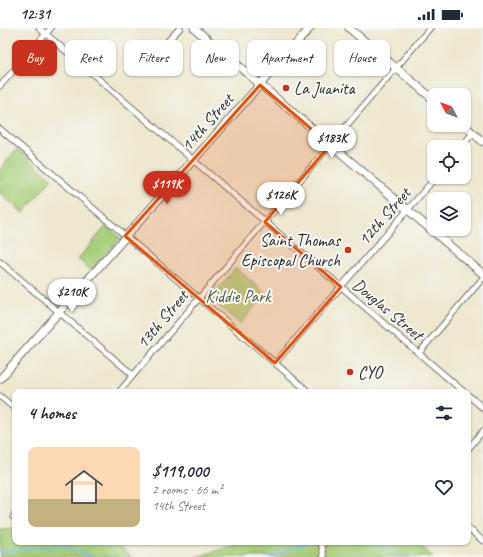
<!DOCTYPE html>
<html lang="en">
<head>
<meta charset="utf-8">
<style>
	:root { --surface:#fff; --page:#f2f2f3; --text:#1f2937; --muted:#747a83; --line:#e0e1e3; --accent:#c8321e }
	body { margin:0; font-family:Caveat,sans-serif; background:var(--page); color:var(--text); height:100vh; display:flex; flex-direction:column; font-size:15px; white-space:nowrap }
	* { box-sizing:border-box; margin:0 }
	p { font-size:13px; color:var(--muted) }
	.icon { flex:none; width:22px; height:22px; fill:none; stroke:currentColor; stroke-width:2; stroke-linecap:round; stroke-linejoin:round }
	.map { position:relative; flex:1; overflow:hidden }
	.side { position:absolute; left:12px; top:361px; width:459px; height:156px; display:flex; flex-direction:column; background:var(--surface); border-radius:8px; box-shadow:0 1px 3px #0004 }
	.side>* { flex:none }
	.hud { position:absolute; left:12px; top:12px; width:459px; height:36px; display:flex; gap:8px }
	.needle { width:26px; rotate:311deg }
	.tools { position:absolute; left:427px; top:60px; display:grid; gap:8px }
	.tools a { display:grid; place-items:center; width:44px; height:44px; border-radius:8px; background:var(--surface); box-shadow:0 1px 3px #0004; font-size:20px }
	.price { position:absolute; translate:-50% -34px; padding:0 9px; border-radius:14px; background:#fff; color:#222; font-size:13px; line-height:26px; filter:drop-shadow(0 1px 2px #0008) }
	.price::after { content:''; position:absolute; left:50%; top:24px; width:12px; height:9px; margin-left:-6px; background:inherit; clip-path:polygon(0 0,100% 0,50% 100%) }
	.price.selected { background:var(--accent); color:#fff }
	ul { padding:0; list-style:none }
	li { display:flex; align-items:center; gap:12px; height:100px; padding:0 16px }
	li+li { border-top:1px solid var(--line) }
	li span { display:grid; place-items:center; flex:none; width:112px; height:80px; border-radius:8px; color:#555 }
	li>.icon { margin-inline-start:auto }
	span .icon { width:48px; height:48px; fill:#fffc; stroke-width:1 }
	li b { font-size:17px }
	h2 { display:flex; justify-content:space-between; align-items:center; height:48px; padding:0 16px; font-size:17px }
	.tag { padding:0 14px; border-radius:8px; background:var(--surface); box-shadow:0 1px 3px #0004; font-size:14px; line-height:36px }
	.tag.selected { background:var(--accent); color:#fff }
	.status { display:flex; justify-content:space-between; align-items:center; height:28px; padding:0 20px; background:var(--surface); direction:ltr }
	.status svg { height:11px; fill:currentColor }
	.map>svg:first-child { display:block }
	.green { fill:#a5cd78; stroke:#687c52 }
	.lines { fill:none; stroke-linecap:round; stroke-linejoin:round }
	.stream { stroke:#80bdf3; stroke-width:1.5 }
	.minor-casing { stroke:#706d64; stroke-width:7 }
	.secondary-casing { stroke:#706d64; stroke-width:9 }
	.minor { stroke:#fff; stroke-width:5 }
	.secondary { stroke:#fff; stroke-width:7 }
	.marked { fill:#df570e; fill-opacity:0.2; stroke:#df570e; stroke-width:3; stroke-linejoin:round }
	.poi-dot { fill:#c8321e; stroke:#f6f6f2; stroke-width:1.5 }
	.labels { text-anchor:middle; stroke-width:4; stroke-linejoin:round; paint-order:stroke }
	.poi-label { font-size:17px; fill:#2b2b2b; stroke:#f6f6f2; text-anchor:start }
	.street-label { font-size:17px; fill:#2b2b2b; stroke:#f6f6f2 }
	.park-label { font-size:17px; fill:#505c42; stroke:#f6f6f2 }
</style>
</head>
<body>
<div class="status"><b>12:31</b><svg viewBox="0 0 49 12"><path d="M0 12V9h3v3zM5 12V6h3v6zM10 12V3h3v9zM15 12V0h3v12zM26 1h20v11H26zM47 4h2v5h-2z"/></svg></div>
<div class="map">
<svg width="483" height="529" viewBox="0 0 483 529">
	<rect width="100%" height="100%" fill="#f6f6f2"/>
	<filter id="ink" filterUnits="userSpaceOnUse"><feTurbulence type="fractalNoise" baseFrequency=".025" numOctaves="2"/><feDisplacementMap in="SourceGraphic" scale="8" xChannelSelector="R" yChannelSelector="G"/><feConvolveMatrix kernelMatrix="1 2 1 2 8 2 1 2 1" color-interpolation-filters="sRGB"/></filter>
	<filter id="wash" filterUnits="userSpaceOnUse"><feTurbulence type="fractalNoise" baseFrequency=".012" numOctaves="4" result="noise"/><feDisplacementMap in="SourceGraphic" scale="16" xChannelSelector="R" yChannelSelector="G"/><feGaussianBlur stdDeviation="0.9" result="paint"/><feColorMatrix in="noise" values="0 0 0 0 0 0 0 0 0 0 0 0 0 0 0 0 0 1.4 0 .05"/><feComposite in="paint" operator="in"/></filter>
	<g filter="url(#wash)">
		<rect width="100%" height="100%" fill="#efe7cf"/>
		<g class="green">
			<path d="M 17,121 L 52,151 L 23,185 L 0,165 L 0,141 Z"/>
			<path d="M 106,198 L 120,210 L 91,243 L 78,231 Z"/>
			<path d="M 236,240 L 266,266 L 240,296 L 210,270 Z"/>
			<path d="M 15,500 L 15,514 L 115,514 L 132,529 L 0,529 L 0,501 Z"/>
			<path d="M 244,514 L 417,514 L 433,529 L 196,529 Z"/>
		</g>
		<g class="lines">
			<g class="stream">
				<path d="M 367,514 L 382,519 L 397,529"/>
				<path d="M 0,524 L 40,519 L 67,518 L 92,529"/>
				<path d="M 269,529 L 310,514"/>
			</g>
		</g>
	</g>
	<g filter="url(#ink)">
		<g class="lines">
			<defs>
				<g id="minor">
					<path d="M 39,0 L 464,364"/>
					<path d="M 152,30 L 180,0"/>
					<path d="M 0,58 L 51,0"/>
					<path d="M 0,101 L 309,364"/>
					<path d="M 461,119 L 473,105"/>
					<path d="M 0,234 L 133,347"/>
					<path d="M 419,325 L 483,250"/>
					<path d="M 275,335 L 436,149"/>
					<path d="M 119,364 L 430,0"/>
					<path d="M 468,367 L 483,380"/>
					<path d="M 0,368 L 15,381"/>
					<path d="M 468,421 L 483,403"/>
					<path d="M 13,489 L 15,486"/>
					<path d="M 468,500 L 483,513"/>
					<path d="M 321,514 L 324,529"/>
				</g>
				<g id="secondary">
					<path d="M 194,0 L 483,246"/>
					<path d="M 349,0 L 434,72"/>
					<path d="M 464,97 L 483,114"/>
					<path d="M 0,351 L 310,0"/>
				</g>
			</defs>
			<use href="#minor" class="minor-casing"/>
			<use href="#secondary" class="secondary-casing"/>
			<use href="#minor" class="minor"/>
			<use href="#secondary" class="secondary"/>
		</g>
	</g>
	<path class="marked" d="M 260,57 L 330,117 L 265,194 L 341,259 L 275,335 L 125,208 Z"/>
	<g class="poi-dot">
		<circle cx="286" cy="60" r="4"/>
		<circle cx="348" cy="222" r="4"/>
		<circle cx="350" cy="344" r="4"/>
	</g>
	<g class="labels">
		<g class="poi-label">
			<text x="294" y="66">La Juanita</text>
			<text x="340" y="218" text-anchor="end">Saint Thomas<tspan x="340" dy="20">Episcopal Church</tspan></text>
			<text x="358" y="350">CYO</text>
		</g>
		<g class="street-label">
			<text transform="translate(207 94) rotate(-49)" y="6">14th Street</text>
			<text transform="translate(384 188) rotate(-49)" y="6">12th Street</text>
			<text transform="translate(388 281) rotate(40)" y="6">Douglas Street</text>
			<text transform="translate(162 291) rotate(-50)" y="6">13th Street</text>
		</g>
		<g class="park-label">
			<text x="238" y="274">Kiddie Park</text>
		</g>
	</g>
</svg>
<div class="tools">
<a><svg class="needle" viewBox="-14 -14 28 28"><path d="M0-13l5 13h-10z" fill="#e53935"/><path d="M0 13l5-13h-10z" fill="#747a83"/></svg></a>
<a><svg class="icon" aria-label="locate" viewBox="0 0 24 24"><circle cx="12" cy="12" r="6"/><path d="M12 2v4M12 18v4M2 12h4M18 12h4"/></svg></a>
<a><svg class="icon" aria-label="layers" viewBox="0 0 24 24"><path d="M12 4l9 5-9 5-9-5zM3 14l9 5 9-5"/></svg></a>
</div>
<b class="price" style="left:332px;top:131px">$183K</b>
<b class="price selected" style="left:167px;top:177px">$119K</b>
<b class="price" style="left:281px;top:188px">$126K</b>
<b class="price" style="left:72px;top:285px">$210K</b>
<div class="hud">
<a class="tag selected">Buy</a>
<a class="tag">Rent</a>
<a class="tag">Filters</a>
<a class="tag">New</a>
<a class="tag">Apartment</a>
<a class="tag">House</a>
</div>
<section class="side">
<h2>4 homes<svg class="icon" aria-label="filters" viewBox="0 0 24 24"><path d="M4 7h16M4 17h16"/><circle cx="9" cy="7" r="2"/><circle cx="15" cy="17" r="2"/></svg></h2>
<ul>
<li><span style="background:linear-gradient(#ffd9b3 65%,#c2b280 0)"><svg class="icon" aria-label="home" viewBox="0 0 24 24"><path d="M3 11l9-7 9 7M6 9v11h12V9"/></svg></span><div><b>$119,000</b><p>2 rooms · 66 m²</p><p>14th Street</p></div><svg class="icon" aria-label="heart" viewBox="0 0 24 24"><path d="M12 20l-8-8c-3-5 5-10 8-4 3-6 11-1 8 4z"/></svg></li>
</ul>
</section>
</div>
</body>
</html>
